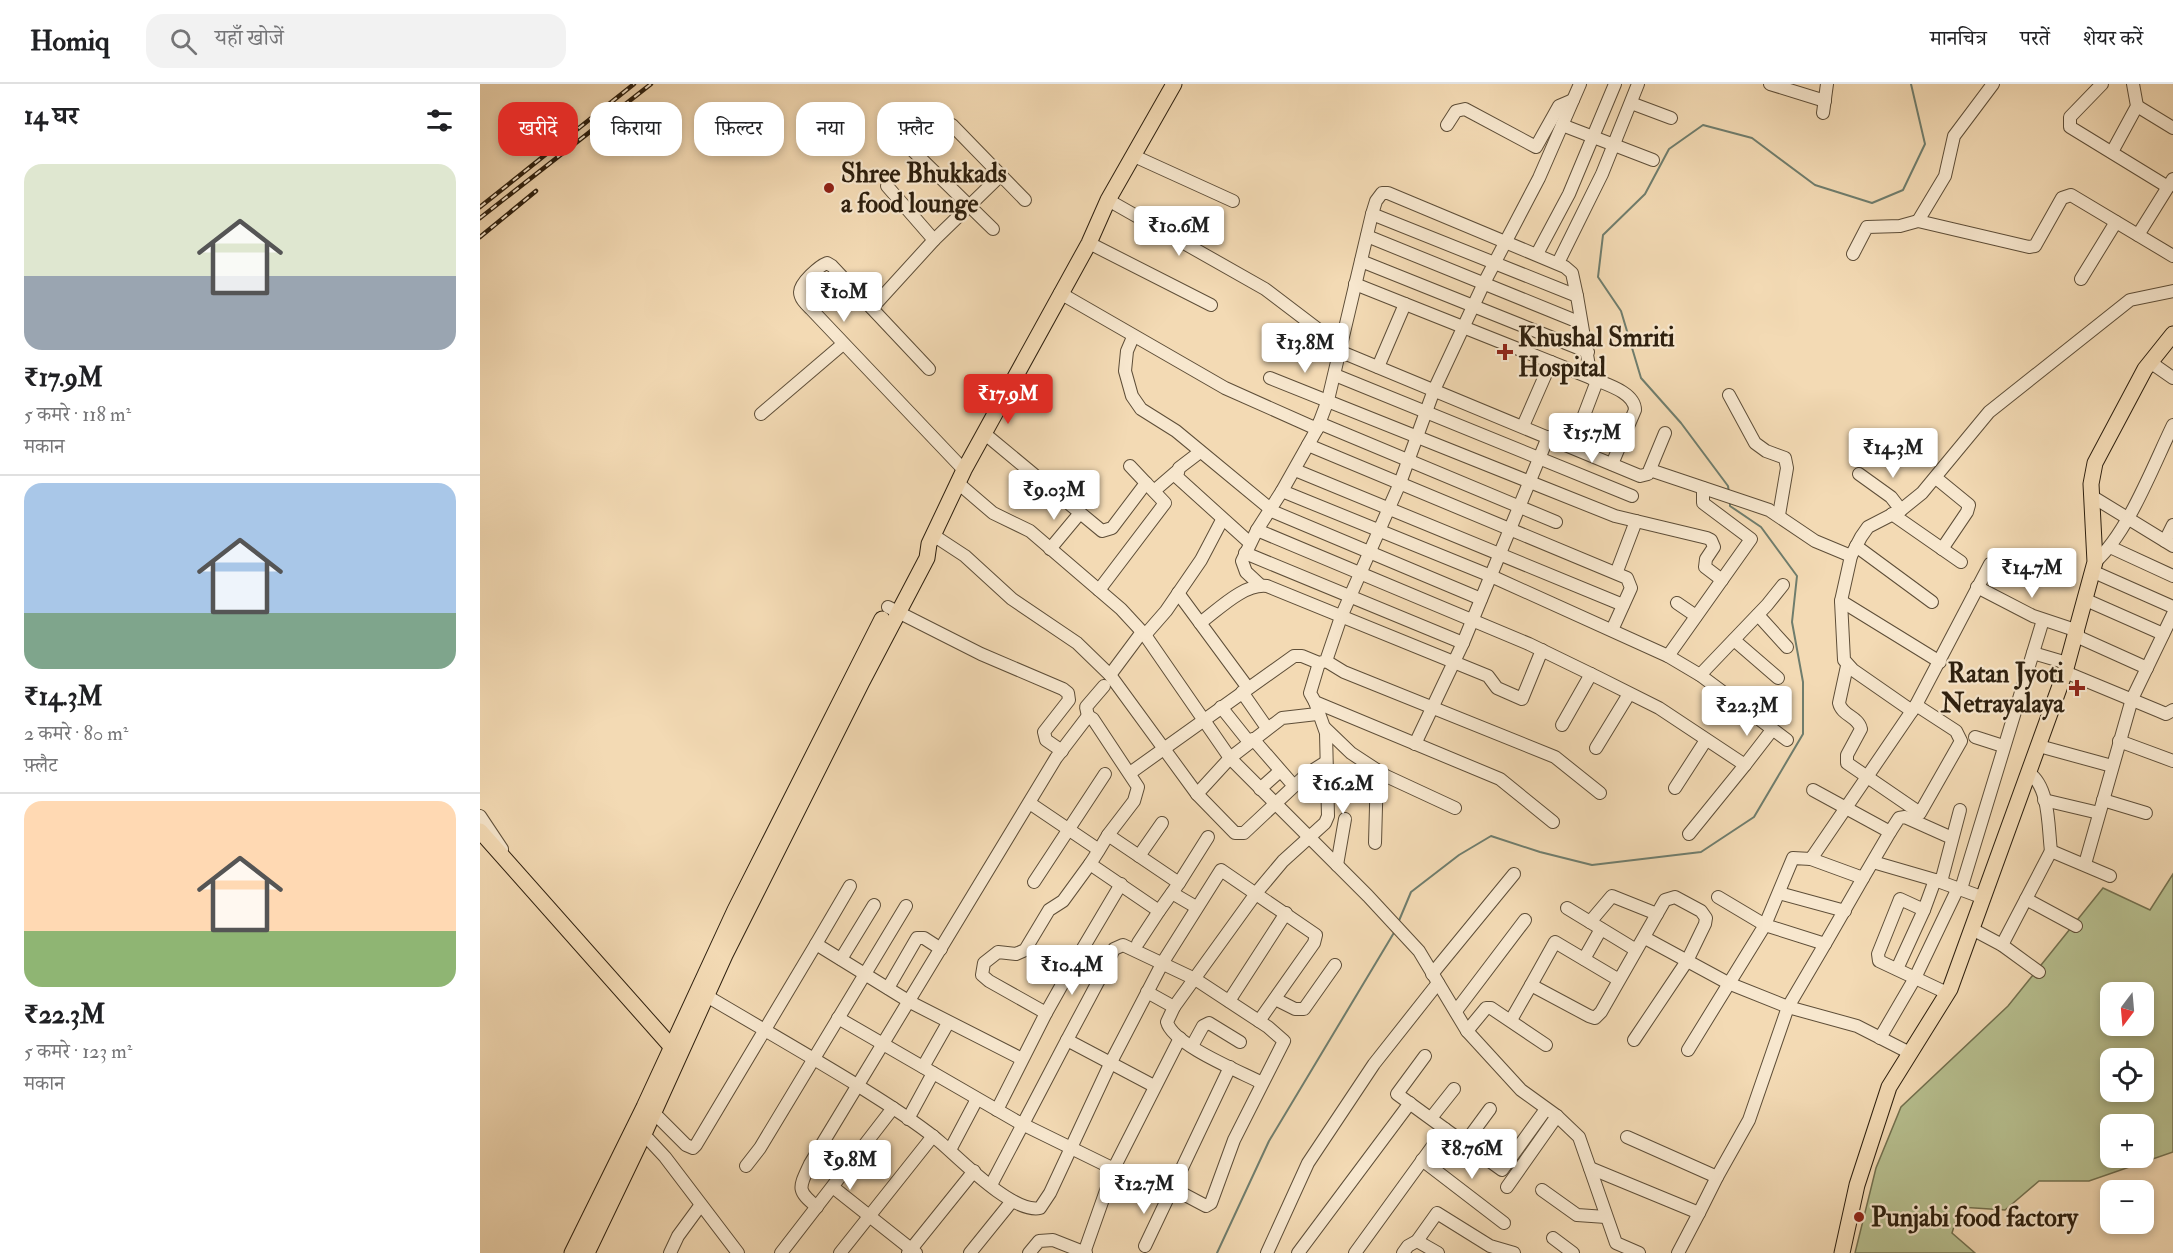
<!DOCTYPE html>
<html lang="hi">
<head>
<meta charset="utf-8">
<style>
	:root { --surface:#fff; --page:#f2f2f2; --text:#202124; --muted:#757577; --line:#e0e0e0; --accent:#d93025 }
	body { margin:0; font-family:"IM FELL Double Pica","Noto Serif Devanagari",serif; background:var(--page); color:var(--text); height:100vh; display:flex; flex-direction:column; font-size:22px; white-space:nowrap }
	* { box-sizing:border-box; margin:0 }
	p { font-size:20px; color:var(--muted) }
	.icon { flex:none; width:33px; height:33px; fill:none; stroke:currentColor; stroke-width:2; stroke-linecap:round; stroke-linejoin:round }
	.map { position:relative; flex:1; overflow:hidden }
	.sheet { display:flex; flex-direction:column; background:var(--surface); width:480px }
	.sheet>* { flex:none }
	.guide { position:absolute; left:18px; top:18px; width:570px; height:54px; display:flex; gap:12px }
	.needle { width:39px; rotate:196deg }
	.fabs { position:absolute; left:1620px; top:898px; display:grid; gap:12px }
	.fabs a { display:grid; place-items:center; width:54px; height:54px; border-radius:12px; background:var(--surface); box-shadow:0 3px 9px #0003; font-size:30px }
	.price { position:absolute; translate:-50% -51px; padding:0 14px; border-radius:6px; background:#fff; color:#222; font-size:20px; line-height:39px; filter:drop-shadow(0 2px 3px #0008) }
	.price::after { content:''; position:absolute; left:50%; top:36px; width:18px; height:14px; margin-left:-9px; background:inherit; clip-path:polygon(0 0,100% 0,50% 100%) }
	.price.current { background:var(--accent); color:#fff }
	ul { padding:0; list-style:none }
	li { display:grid; align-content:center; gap:12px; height:318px; padding:0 24px }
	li+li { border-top:2px solid var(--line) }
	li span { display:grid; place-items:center; height:186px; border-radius:18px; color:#555 }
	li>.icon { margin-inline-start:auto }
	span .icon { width:108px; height:108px; fill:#fffc; stroke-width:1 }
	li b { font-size:26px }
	h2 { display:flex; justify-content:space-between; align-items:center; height:72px; padding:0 24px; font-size:26px }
	.tag { padding:0 21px; border-radius:18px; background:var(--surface); box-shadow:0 3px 9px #0003; font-size:21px; line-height:54px }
	.tag.current { background:var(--accent); color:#fff }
	header { display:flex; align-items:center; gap:36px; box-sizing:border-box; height:84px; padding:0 30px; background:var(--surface); border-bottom:2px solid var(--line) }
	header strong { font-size:28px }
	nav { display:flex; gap:33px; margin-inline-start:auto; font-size:21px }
	.search { width:420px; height:54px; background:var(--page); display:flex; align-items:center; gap:15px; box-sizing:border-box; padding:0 21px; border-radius:18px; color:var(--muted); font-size:22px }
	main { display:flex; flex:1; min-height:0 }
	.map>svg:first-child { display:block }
	.green { fill:#b7c090; stroke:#72704f; stroke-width:1.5; fill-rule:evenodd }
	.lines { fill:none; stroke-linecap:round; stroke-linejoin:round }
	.stream { stroke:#6f7d6d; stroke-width:2 }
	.minor-casing { stroke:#5e4e38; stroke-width:14 }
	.major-casing { stroke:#2d1f0e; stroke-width:17 }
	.minor { stroke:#f7e7ce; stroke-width:12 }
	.major { stroke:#f3dab4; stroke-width:15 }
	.rail-casing { stroke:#2d1f0e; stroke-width:4.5 }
	.rail { stroke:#f7e7ce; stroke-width:2; stroke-dasharray:7; stroke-linecap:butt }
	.poi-dot { fill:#8f2418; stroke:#f7e7ce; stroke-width:2 }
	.labels { text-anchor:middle; stroke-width:4.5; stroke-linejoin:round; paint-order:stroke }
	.poi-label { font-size:26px; font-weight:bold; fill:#2d1f0e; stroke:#f7e7ce; text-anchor:start }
</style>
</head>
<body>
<header>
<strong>Homiq</strong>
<div class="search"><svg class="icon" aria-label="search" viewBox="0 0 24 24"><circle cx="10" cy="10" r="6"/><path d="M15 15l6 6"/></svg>यहाँ खोजें</div>
<nav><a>मानचित्र</a><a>परतें</a><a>शेयर करें</a></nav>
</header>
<main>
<section class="sheet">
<h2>14 घर<svg class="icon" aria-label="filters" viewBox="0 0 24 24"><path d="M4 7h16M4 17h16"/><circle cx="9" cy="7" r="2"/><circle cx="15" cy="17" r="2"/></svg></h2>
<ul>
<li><span style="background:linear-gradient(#dfe7d0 60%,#9aa5b1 0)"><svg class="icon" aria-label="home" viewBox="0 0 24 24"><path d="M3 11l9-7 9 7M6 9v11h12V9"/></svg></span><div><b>₹17.9M</b><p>5 कमरे · 118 m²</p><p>मकान</p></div></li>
<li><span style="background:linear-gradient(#a9c7e8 70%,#7fa58c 0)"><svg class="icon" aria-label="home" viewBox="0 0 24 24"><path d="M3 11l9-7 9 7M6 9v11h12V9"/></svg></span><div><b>₹14.3M</b><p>2 कमरे · 80 m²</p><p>फ़्लैट</p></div></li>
<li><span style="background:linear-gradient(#ffd9b3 70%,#8fb573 0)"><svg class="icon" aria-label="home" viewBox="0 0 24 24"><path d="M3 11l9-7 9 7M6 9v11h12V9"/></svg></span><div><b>₹22.3M</b><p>5 कमरे · 123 m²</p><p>मकान</p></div></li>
</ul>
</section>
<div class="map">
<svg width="1693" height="1169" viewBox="0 0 1693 1169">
	<rect width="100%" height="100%" fill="#f3dab4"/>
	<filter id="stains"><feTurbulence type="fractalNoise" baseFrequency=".00333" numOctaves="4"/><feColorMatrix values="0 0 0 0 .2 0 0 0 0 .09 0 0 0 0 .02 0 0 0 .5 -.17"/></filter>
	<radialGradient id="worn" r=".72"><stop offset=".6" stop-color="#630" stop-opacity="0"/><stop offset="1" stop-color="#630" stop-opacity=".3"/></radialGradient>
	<path class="green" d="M 1693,790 L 1693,1068 L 1609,1097 L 1559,1097 L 1525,1126 L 1480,1123 L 1472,1149 L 1495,1169 L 1375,1169 L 1396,1084 L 1421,1023 L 1528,922 L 1623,804 L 1670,826 ZM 1630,909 L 1664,909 L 1664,942 L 1630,942 ZM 1630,975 L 1664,975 L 1664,1008 L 1630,1008 ZM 1630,1041 L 1664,1041 L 1664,1074 L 1630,1074 Z"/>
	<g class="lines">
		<g class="stream">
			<path d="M 1249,409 L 1248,402 L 1201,339 L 1161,294 L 1141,227 L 1118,193 L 1123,151 L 1165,110 L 1189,65 L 1223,41 L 1272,54 L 1335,101 L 1392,119 L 1423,106 L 1445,60 L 1431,0"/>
			<path d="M 918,839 L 931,808 L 979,771 L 1011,752 L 1060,768 L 1112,781 L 1221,768 L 1274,733 L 1323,650 L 1323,598 L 1312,538 L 1317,492 L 1281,443 L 1250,422 L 1250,417"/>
			<path d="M 737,1169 L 789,1057 L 915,847"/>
		</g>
		<defs>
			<g id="minor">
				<path d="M 1290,0 L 1345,17"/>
				<path d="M 1622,0 L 1590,33 L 1590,43 L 1688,103"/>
				<path d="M 1151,19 L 1191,34"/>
				<path d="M 1657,22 L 1693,44"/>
				<path d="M 1343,29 L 1347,0"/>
				<path d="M 472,41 L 545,116"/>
				<path d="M 967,41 L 976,27 L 985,25 L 1056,63 L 1079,22 L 1093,16"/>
				<path d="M 1082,41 L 1173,76"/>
				<path d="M 427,61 L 513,145"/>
				<path d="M 1632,68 L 1657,22 L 1653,0"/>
				<path d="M 654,72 L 753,117"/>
				<path d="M 628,116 L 785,205 L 860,262"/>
				<path d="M 892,130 L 1097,212"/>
				<path d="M 1438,137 L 1465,92 L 1474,52 L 1513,0"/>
				<path d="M 1658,151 L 1693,95"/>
				<path d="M 887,152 L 1101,239"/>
				<path d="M 454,156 L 519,93"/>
				<path d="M 609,159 L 731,221"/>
				<path d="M 1057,170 L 1089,110 L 1135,0"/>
				<path d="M 1373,170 L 1387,143 L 1420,142 L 1438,137 L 1549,163 L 1555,162 L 1582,114 L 1591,111 L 1693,172"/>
				<path d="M 881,177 L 1108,268"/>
				<path d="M 1078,179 L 1122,90 L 1158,0"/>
				<path d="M 1601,195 L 1636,138"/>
				<path d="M 875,200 L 1111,294 C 1125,300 1155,308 1155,326 L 1132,380"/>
				<path d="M 580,209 L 745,304 L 837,345"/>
				<path d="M 392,224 L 454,156 L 407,102"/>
				<path d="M 653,253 L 647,267 L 645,287 L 652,312 L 661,325 L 696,347 L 794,428 L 1001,515"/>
				<path d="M 859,267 L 1160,392 L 1168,390 L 1185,349"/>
				<path d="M 1670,278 L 1693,294"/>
				<path d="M 898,283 L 925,220"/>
				<path d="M 449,285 L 352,182 L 347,179 C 339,182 320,199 320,208 C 320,215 327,221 331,225 L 484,386"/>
				<path d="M 855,291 L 1152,412"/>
				<path d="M 790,294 L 1135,432 L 1227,454 L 1231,456 L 1234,463 L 1226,475 L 1225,483 L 1242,496"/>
				<path d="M 1111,294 L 1097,212 L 1092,189 L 1085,183 L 908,109 L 902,109 L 896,117 L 892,130 L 848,316 L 837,345 L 802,407 L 1011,492 L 1188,572 L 1220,591 L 1307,656"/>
				<path d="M 1249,311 L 1275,359 L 1286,367 L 1305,374 L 1307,384 L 1299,431"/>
				<path d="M 281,330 L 363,260"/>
				<path d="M 839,339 L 1076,438"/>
				<path d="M 1043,342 L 1071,278"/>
				<path d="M 505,350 L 622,447 L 632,444 L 666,399 L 650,382"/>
				<path d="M 828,361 L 1147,494 L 1151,504 L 1132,546"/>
				<path d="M 1092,363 L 1117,297"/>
				<path d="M 720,368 L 699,384 L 697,393 L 770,459"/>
				<path d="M 815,386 L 1143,521"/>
				<path d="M 1170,386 L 1289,426 L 1335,457 L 1371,472"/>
				<path d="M 1379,390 L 1411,413 L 1421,426"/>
				<path d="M 1456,394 L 1489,421 L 1487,428 L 1462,465"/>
				<path d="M 478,399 L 513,429 L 550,447 L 641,525 L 665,551 L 750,674 L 888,812 L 939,867 L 987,947 L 1041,1006 L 1077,1032 L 1099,1053 L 1136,1159 L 1159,1169"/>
				<path d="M 674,407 L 696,388"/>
				<path d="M 1613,413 L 1693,462"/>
				<path d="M 1412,430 L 1481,478"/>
				<path d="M 777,446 L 1049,560 L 1119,594 L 1179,624 L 1265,681 L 1209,750"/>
				<path d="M 453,451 L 485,472 L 532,515 L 597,559 L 630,591 L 717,710 L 755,749 L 764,749 L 827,690 L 846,678"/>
				<path d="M 1685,457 L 1693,441"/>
				<path d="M 1376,462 L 1452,518"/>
				<path d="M 1630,463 L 1693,492"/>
				<path d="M 570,465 L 600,429"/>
				<path d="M 765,469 L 983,559"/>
				<path d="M 1615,478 C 1648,449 1673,382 1693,341"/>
				<path d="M 1137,487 L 1156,437"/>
				<path d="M 1614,488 L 1693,523"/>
				<path d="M 780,501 L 766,488 L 762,477 L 777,446 L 802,407"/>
				<path d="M 1497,503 L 1553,532 L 1598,547"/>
				<path d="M 619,506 L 685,419 L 666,399"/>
				<path d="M 698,509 L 768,604"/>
				<path d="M 1606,516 L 1683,550"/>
				<path d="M 1361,517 L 1460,578"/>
				<path d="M 1197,519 L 1216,532"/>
				<path d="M 408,523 L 501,570 L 583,605 L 588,609 L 589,616 L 564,648 L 566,656 L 582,667"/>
				<path d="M 1278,531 L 1307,563"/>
				<path d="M 720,539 C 738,526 764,499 787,502 L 1008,592 L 1017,604 L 1042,615 L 1062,566"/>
				<path d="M 665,551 L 686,527 L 721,476 L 742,436"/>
				<path d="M 1596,552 L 1667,584"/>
				<path d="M 1254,556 L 1298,594"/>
				<path d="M 1553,569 L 1587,579"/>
				<path d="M 1188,572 L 1271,455 L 1223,419 L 1223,404"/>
				<path d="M 846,577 L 864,588 L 1075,673 L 1120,709"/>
				<path d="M 839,579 L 830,609 L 835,618 L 1020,695 L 1073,738"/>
				<path d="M 1367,582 L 1359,619 C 1362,632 1378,632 1381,645 L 1367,671 L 1367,679 L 1440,729 L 1481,657 L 1476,647 L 1436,621"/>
				<path d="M 1585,588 L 1679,627 L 1686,630 L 1693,626"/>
				<path d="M 630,591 L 662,548"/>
				<path d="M 1220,591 L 1287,521 L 1303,501"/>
				<path d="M 762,608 L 787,644"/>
				<path d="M 741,623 L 769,658"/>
				<path d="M 1432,627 L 1373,586 L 1364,576 L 1361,517 L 1371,472 L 1381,453 L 1388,443 L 1421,426 L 1442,409 L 1509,328 L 1650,216 L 1693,207"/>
				<path d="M 608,632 L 606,623 L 624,602"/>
				<path d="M 1082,641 L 1111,590"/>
				<path d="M 845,644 L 871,669 L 906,692 L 975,724"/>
				<path d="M 1495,653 L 1523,662"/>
				<path d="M 773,655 L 814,702"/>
				<path d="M 1639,657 L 1693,677"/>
				<path d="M 935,660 L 983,559 L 1068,353"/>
				<path d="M 1559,662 L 1632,682"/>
				<path d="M 1116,664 L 1149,610"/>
				<path d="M 1265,681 L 1292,646"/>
				<path d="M 650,689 L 814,572 L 822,572 L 839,579 L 846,577 L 861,533 L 920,399 L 954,306 L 1004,199 L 1059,94 L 1100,0"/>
				<path d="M 1549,689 C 1570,703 1568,744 1571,767"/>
				<path d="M 1195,704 L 1226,656"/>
				<path d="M 780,705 L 800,687"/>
				<path d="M 717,710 L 750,674 L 802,634 L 837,630"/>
				<path d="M 1564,716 L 1619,729"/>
				<path d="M 1623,716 L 1666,729"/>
				<path d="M 551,720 L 619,766 L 628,751 L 699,799 L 679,827 L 610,780 L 619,766"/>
				<path d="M 0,732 L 22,765"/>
				<path d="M 1410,748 L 1419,734 L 1425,733 L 1472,754"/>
				<path d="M 895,759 L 897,686"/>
				<path d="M 659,772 L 682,739"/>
				<path d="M 1331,775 L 1383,794 L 1410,748 L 1333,706"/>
				<path d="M 1393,778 L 1455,796 L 1504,814"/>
				<path d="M 1605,780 L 1652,615 L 1693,530"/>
				<path d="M 857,781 L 865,735"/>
				<path d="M 1455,796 L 1444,826 L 1420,815 L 1398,870 L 1399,877 L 1467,909"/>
				<path d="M 554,798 L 625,690"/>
				<path d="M 1461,798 L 1480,726"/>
				<path d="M 699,799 L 728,753"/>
				<path d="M 641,800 L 593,881 L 619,896 L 587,956 L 674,1002"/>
				<path d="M 1481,805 L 1563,536"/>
				<path d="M 692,809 L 716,823"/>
				<path d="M 1299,809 L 1365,827"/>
				<path d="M 1546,815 L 1596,842"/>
				<path d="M 1087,824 L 1110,838"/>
				<path d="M 1492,845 L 1522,861 L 1559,888"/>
				<path d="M 1165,854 L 1248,899 L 1308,923 L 1377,942 L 1430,969"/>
				<path d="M 658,859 L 679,827"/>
				<path d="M 336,860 L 370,802"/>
				<path d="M 1345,860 L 1383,794"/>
				<path d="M 1522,861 L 1571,767 L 1630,792"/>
				<path d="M 361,875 L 394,821"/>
				<path d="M 1104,875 L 1121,845"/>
				<path d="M 1417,885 L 1444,826"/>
				<path d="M 952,890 L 1034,790"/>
				<path d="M 619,896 L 634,865 L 643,861 L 715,895 L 788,943 L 804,957 L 754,1056 L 731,1119 L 726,1122 L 692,1104"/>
				<path d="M 1139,896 L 1075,858 L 1051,901 L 1109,932 L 1115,934 L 1121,928 L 1177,830 L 1132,812 L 1110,838 L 1156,866"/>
				<path d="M 408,904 L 437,854 L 444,854 L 461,865"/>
				<path d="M 220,908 C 272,939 325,969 377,1001 C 405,1019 434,1036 460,1058 C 480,1075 533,1130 560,1124 L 570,1109 L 631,978 L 683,878 L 741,786 L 836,851 L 834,859 L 779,937"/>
				<path d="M 667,908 L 694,923"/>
				<path d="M 795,915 L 815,925 L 824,925 L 855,881"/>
				<path d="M 749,917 L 806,829"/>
				<path d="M 976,927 L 1045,836"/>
				<path d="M 566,929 L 593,881"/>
				<path d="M 358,934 L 538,1038 L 689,1112"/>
				<path d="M 1031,936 L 1051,901"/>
				<path d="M 987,947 L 1006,924 L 1011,924 L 1066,961"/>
				<path d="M 1400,954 L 1435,894 L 1478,804"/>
				<path d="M 1154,956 L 1207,877 L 1225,840 L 1226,834 L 1221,827 L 1195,813 L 1185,816 L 1177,830"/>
				<path d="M 712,962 L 723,942 L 729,939 L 760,958"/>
				<path d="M 1208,966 L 1285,841 L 1238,813"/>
				<path d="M 443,983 L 468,939"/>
				<path d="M 782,999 C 761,988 693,961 687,938 L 694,923 L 777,808 L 803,777 L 845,739 L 848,732 L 846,649 L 835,618"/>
				<path d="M 517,1026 L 566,929 L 509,897 L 502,891 L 504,879 L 518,868 L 536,870 L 545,866 L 569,826 L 583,817 L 610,780"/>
				<path d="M 174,1029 L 206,1061 L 213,1064 L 216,1061 L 336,860 L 430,918 L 542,975"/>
				<path d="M 951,1034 L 974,1005"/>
				<path d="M 428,1035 L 453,989"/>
				<path d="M 158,1044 L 185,1073 L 258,1169"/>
				<path d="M 965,1045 L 1022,1086 L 1066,1025"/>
				<path d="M 985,1059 L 1010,1025"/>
				<path d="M 470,1066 L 497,1015"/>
				<path d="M 942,1076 L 1024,1139"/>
				<path d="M 266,1082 L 280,1064 L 426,822"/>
				<path d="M 1110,1084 L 1219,1129 L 1237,1093 L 1147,1053"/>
				<path d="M 1237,1093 L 1269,1036 L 1308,923 L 1345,860 L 1285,841 L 1313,774 L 1331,775 L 1436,621 L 1510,480"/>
				<path d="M 511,1101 L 587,956"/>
				<path d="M 1027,1103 L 1077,1032"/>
				<path d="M 354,1104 L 436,1169"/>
				<path d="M 1062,1106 L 1097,1131 L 1126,1133"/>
				<path d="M 337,1123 C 316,1106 319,1104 330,1080 L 576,674 L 608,632 L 613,635 L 658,703 L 654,717 L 628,751"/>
				<path d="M 1073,1154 L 1093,1169"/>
				<path d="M 937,1157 L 958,1169"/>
				<path d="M 665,1162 L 750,983"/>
				<path d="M 190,1169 L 198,1152 L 220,1122"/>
				<path d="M 301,1169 L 413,1024"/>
				<path d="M 360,1169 L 453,1052"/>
				<path d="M 428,1169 L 494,1087"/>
				<path d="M 490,1169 L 532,1117"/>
				<path d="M 549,1169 L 559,1157 L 573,1156 L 606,1169"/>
				<path d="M 604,1169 L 634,1084 L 700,954"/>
				<path d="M 787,1169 L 828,1079 L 894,980 L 958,899"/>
				<path d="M 818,1169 L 930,1019"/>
				<path d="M 875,1169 L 965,1045 L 917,1010 L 945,972"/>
				<path d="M 923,1169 L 928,1162 L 937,1157 L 957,1129 L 1010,1162 L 1034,1169"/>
				<path d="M 1198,1169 L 1219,1129"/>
			</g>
			<g id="major">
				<path d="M 0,747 L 197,969"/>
				<path d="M 92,1169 L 164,1023 L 255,826 L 402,535"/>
				<path d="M 107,1169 L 164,1050 L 245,871 L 382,598 L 447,474 L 449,460 L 484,386 L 609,159 L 628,116 L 694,0"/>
				<path d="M 1362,1169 L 1377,1101 L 1409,1003 L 1470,905 L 1585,588 L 1615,478 L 1611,400 L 1615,379 L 1665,285 L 1693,250"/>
			</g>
		</defs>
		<use href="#minor" class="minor-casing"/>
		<use href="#major" class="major-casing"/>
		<use href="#minor" class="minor"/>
		<use href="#major" class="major"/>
		<defs>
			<g id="rail">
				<path d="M 0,123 L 154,0"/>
				<path d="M 0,134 L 171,0"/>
				<path d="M 0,153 L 56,107"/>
			</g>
		</defs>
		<use href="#rail" class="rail-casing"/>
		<use href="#rail" class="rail"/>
	</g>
	<g class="poi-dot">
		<circle cx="349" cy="104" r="6"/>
		<path d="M1022 259h6v6h6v6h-6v6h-6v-6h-6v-6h6z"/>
		<path d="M1594 595h6v6h6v6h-6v6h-6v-6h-6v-6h6z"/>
		<circle cx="1379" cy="1133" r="6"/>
	</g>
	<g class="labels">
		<g class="poi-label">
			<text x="361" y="98">Shree Bhukkads<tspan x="361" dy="30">a food lounge</tspan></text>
			<text x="1038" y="262">Khushal Smriti<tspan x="1038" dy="30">Hospital</tspan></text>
			<text x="1584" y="598" text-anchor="end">Ratan Jyoti<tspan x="1584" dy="30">Netrayalaya</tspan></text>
			<text x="1391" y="1142">Punjabi food factory</text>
		</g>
	</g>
	<rect width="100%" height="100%" filter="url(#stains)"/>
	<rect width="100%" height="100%" fill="url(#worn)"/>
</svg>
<div class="fabs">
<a><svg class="needle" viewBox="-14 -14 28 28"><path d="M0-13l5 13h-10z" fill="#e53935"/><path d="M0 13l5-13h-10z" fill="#757577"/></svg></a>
<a><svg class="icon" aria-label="locate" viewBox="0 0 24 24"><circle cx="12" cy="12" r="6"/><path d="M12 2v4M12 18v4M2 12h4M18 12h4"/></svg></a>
<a>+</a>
<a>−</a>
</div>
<b class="price" style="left:699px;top:173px">₹10.6M</b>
<b class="price" style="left:364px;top:239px">₹10M</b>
<b class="price" style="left:825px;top:290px">₹13.8M</b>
<b class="price current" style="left:528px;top:341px">₹17.9M</b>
<b class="price" style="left:1112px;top:380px">₹15.7M</b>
<b class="price" style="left:1413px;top:395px">₹14.3M</b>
<b class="price" style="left:574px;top:437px">₹9.03M</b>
<b class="price" style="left:1552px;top:515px">₹14.7M</b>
<b class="price" style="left:1267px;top:653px">₹22.3M</b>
<b class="price" style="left:863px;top:731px">₹16.2M</b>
<b class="price" style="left:592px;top:912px">₹10.4M</b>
<b class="price" style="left:992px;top:1096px">₹8.76M</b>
<b class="price" style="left:370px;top:1107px">₹9.8M</b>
<b class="price" style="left:664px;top:1131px">₹12.7M</b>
<div class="guide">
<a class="tag current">खरीदें</a>
<a class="tag">किराया</a>
<a class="tag">फ़िल्टर</a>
<a class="tag">नया</a>
<a class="tag">फ़्लैट</a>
</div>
</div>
</main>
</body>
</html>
